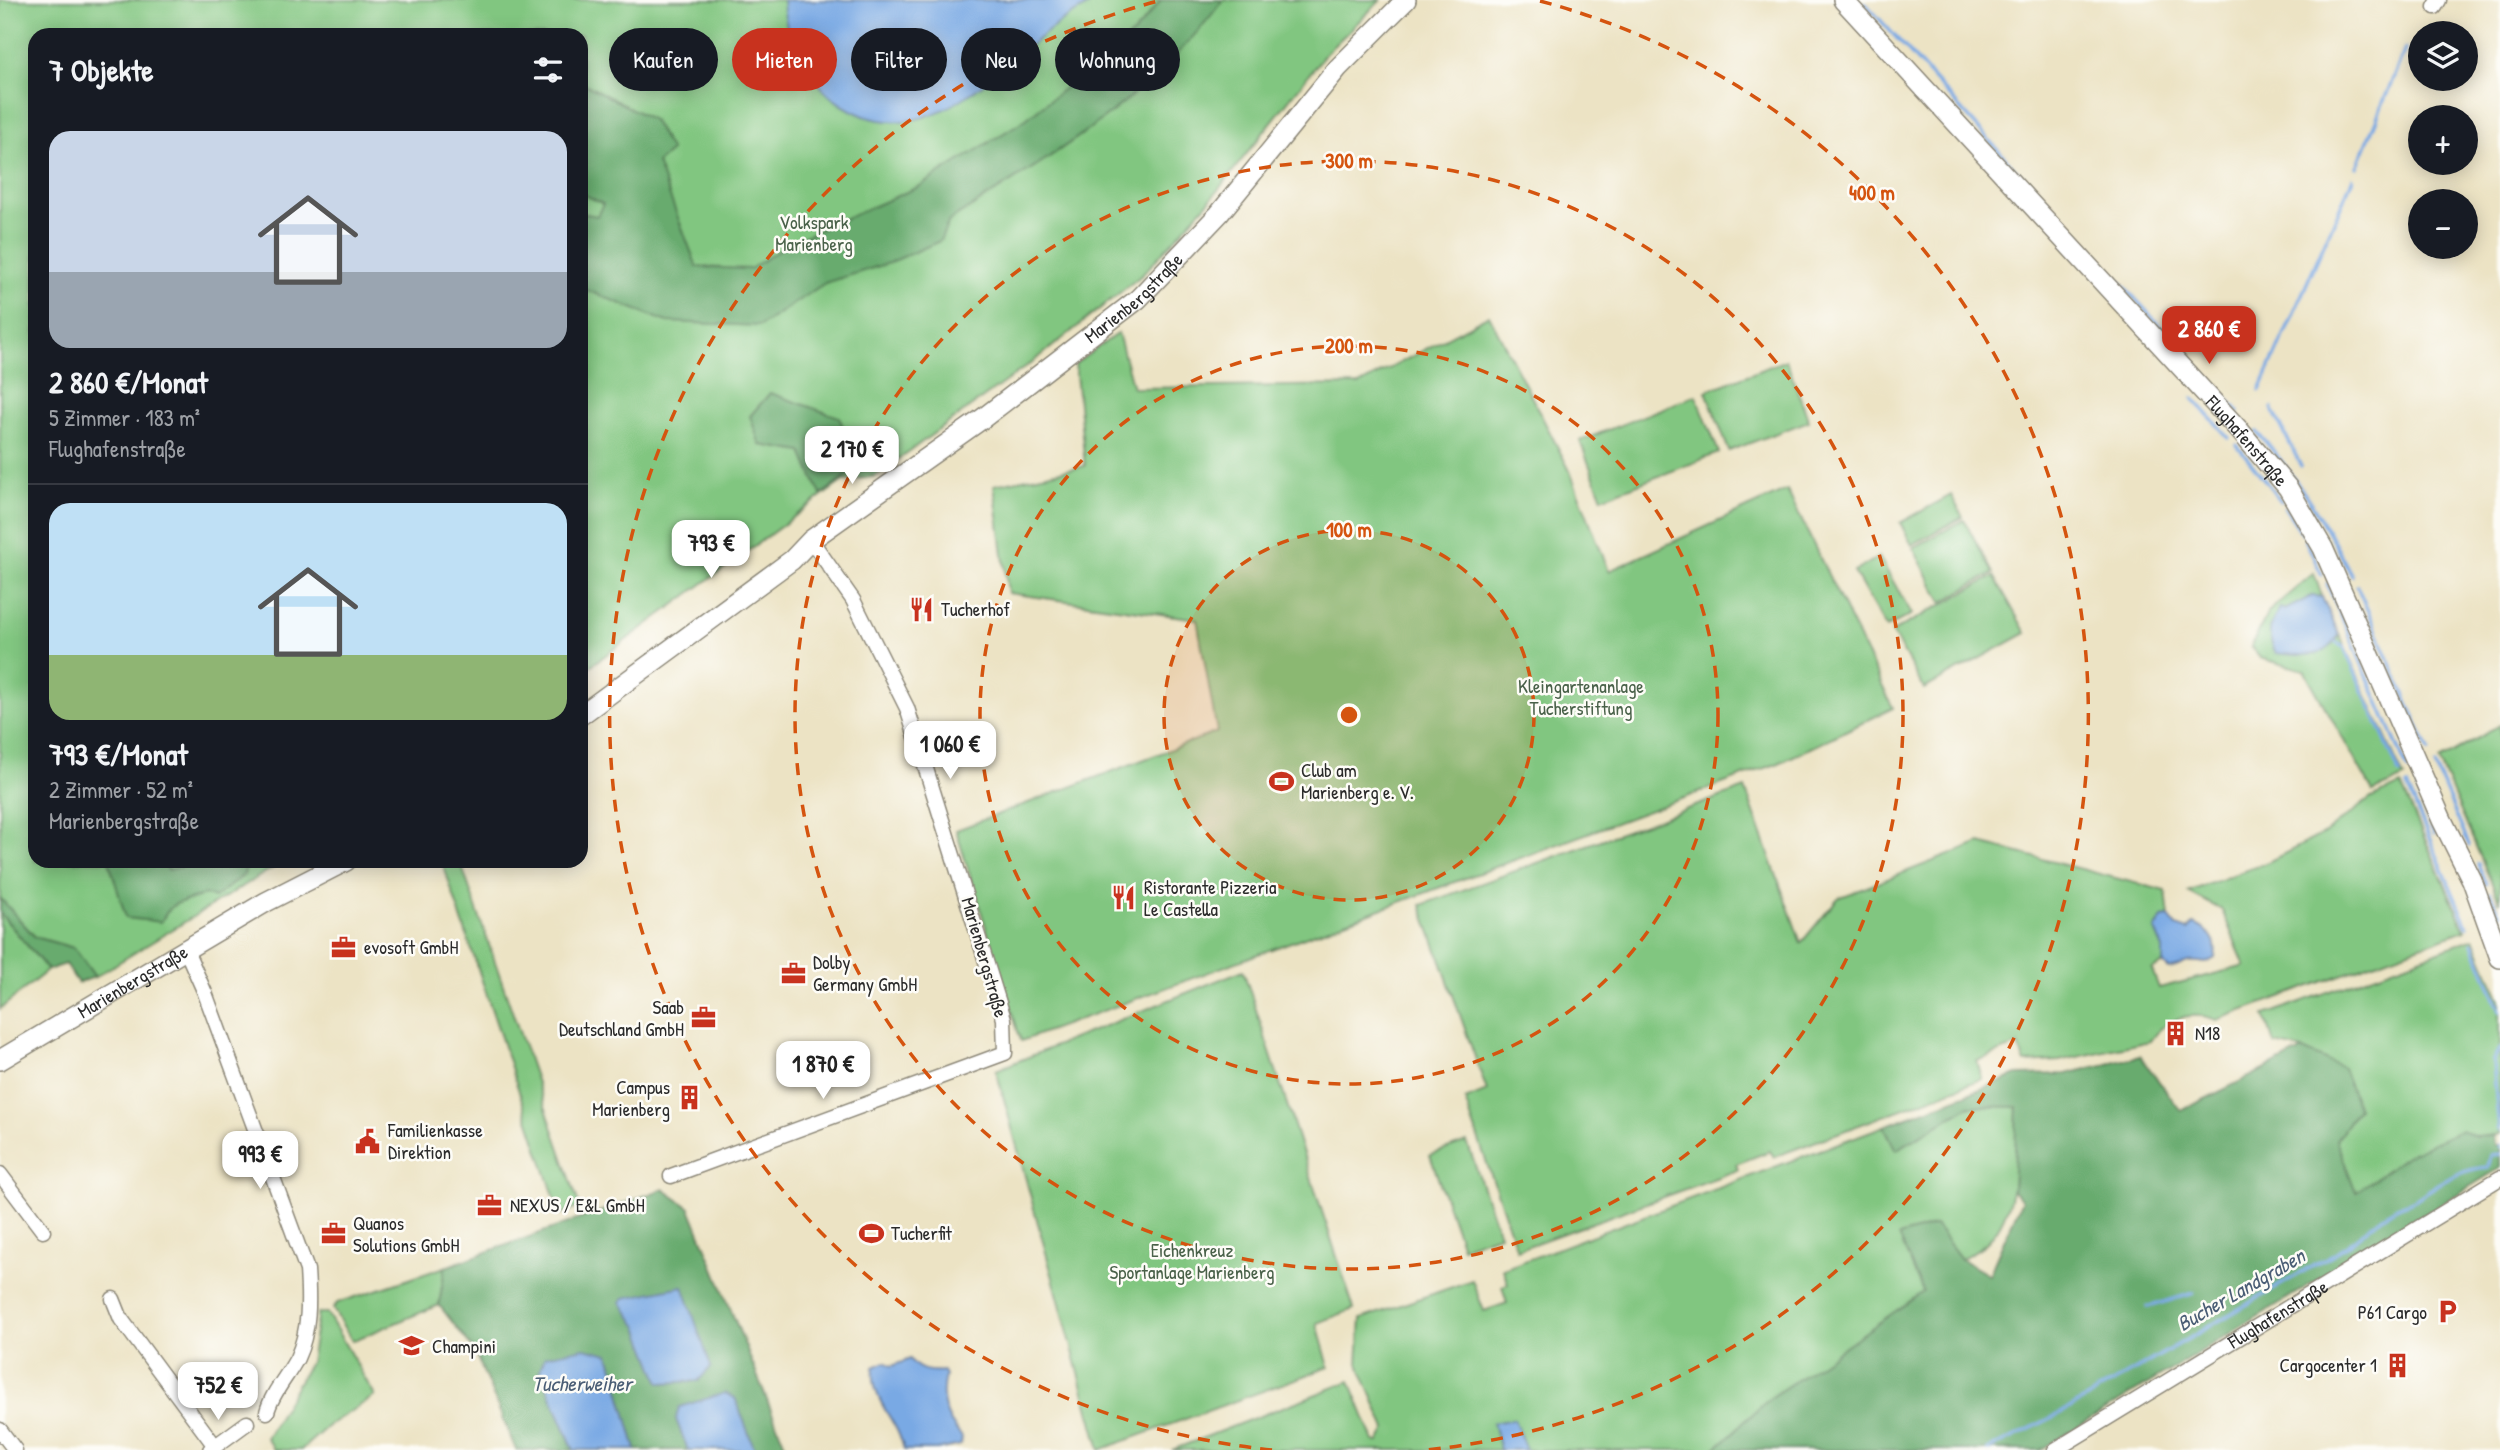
<!DOCTYPE html>
<html lang="de">
<head>
<meta charset="utf-8">
<style>
	:root { --surface:#171b24; --page:#242831; --text:#f1f3f6; --muted:#9ea1a6; --line:#363941; --accent:#c8321e }
	body { margin:0; font-family:"Patrick Hand",sans-serif; background:var(--page); color:var(--text); height:100vh; display:flex; flex-direction:column; font-size:26px; white-space:nowrap }
	* { box-sizing:border-box; margin:0 }
	p { font-size:23px; color:var(--muted) }
	.icon { flex:none; width:38px; height:38px; fill:none; stroke:currentColor; stroke-width:2; stroke-linecap:round; stroke-linejoin:round }
	.map { position:relative; flex:1; overflow:hidden }
	.panel { position:absolute; left:28px; top:28px; width:560px; height:840px; display:flex; flex-direction:column; background:var(--surface); border-radius:21px; box-shadow:0 4px 18px #0003 }
	.panel>* { flex:none }
	.top-card { position:absolute; left:609px; top:28px; width:665px; height:63px; display:flex; gap:14px }
	.fabs { position:absolute; left:2408px; top:21px; display:grid; gap:14px }
	.fabs a { display:grid; place-items:center; width:70px; height:70px; border-radius:50%; background:var(--surface); box-shadow:0 4px 18px #0003; font-size:35px }
	.price { position:absolute; translate:-50% -60px; padding:0 16px; border-radius:14px; background:#fff; color:#222; font-size:23px; line-height:46px; filter:drop-shadow(0 2px 4px #0008) }
	.price::after { content:''; position:absolute; left:50%; top:42px; width:21px; height:16px; margin-left:-10px; background:inherit; clip-path:polygon(0 0,100% 0,50% 100%) }
	.price.selected { background:var(--accent); color:#fff }
	ul { padding:0; list-style:none }
	li { display:grid; align-content:center; gap:14px; height:371px; padding:0 21px }
	li+li { border-top:2px solid var(--line) }
	li span { display:grid; place-items:center; height:217px; border-radius:21px; color:#555 }
	li>.icon { margin-inline-start:auto }
	span .icon { width:126px; height:126px; fill:#fffc; stroke-width:1 }
	li b { font-size:30px }
	h2 { display:flex; justify-content:space-between; align-items:center; height:84px; padding:0 21px; font-size:30px }
	.chip { padding:0 24px; border-radius:32px; background:var(--surface); box-shadow:0 4px 18px #0003; font-size:24px; line-height:63px }
	.chip.selected { background:var(--accent); color:#fff }
	.map>svg:first-child { display:block }
	.green { fill:#81c680; stroke:#567856; stroke-width:2 }
	.forest { fill:#68ab6e; stroke:#4a6b4c; stroke-width:2; fill-rule:evenodd }
	.water { fill:#79a9e4; stroke:#526a88; stroke-width:2 }
	.lines { fill:none; stroke-linecap:round; stroke-linejoin:round }
	.stream { stroke:#79a9e4; stroke-width:3.5 }
	.minor-casing { stroke:#8c8778; stroke-width:17 }
	.major-casing { stroke:#8c8778; stroke-width:22 }
	.minor { stroke:#fff; stroke-width:14 }
	.major { stroke:#fff; stroke-width:19 }
	.ring { fill:none; stroke:#d5540f; stroke-width:3.5; stroke-dasharray:12 9 }
	.labels { text-anchor:middle; stroke-width:5; stroke-linejoin:round; paint-order:stroke }
	.park-label { font-size:19px; fill:#496149; stroke:#fdfcf7 }
	.street-label { font-size:19px; fill:#2b2b2b; stroke:#fdfcf7 }
	.poi-label { font-size:19px; fill:#2b2b2b; stroke:#fdfcf7; text-anchor:start }
	.water-label { font-size:21px; font-style:italic; fill:#4a5d75; stroke:#fdfcf7 }
	.centre { fill:#d5540f; stroke:#fdfcf7; stroke-width:3.5 }
	.ring-label { font-size:21px; text-anchor:middle; font-weight:bold; fill:#d5540f; stroke:#fdfcf7; stroke-width:5; stroke-linejoin:round; paint-order:stroke }
</style>
</head>
<body>
<div class="map">
<svg width="2500" height="1450" viewBox="0 0 2500 1450">
	<rect width="100%" height="100%" fill="#fdfcf7"/>
	<filter id="ink" filterUnits="userSpaceOnUse"><feTurbulence type="fractalNoise" baseFrequency=".0143" numOctaves="2"/><feDisplacementMap in="SourceGraphic" scale="14" xChannelSelector="R" yChannelSelector="G"/><feConvolveMatrix kernelMatrix="1 2 1 2 8 2 1 2 1" color-interpolation-filters="sRGB"/></filter>
	<filter id="wash" filterUnits="userSpaceOnUse"><feTurbulence type="fractalNoise" baseFrequency=".00686" numOctaves="4" result="noise"/><feDisplacementMap in="SourceGraphic" scale="28" xChannelSelector="R" yChannelSelector="G"/><feGaussianBlur stdDeviation="1.57" result="paint"/><feColorMatrix in="noise" values="0 0 0 0 0 0 0 0 0 0 0 0 0 0 0 0 0 1.4 0 .05"/><feComposite in="paint" operator="in"/></filter>
	<g filter="url(#wash)">
		<rect width="100%" height="100%" fill="#ece3c4"/>
		<g class="green">
			<path d="M 0,0 L 1381,0 L 1326,53 L 1210,200 L 1143,274 L 1042,355 L 875,476 L 843,481 L 581,673 L 581,35 L 35,35 L 35,861 L 284,861 L 95,977 L 74,948 L 35,937 L 0,898 Z"/>
			<path d="M 1489,315 L 1569,469 L 1609,571 L 1787,490 L 1893,708 L 1779,763 L 1021,1041 L 956,830 L 1217,732 L 1197,619 L 1008,593 L 994,485 L 1085,466 L 1075,364 L 1118,333 L 1133,388 L 1359,385 Z"/>
			<path d="M 1786,360 L 1809,421 L 1729,451 L 1706,391 Z"/>
			<path d="M 1696,395 L 1719,453 L 1602,498 L 1580,441 Z"/>
			<path d="M 1951,495 L 1963,517 L 1912,545 L 1900,523 Z"/>
			<path d="M 1964,520 L 1993,573 L 1942,602 L 1913,548 Z"/>
			<path d="M 1879,557 L 1912,614 L 1886,628 L 1854,572 Z"/>
			<path d="M 2314,573 L 2322,597 L 2312,596 L 2285,610 L 2336,643 L 2339,634 L 2404,778 L 2373,792 L 2304,670 L 2260,658 L 2251,647 L 2268,612 Z"/>
			<path d="M 1994,576 L 2026,633 L 1924,689 L 1892,632 Z"/>
			<path d="M 2500,725 L 2500,902 L 2439,761 Z"/>
			<path d="M 2401,785 L 2465,930 L 2217,1020 C 2191,1010 2165,1018 2150,1041 L 2059,1061 L 2025,1063 L 2018,1045 L 1977,1061 L 1982,1079 L 1774,1157 L 1770,1151 L 1736,1164 L 1738,1170 L 1517,1250 L 1465,1100 L 1487,1091 L 1421,905 L 1745,788 L 1801,943 L 1838,898 L 1980,843 L 2166,891 L 2169,917 L 2162,918 L 2155,930 L 2163,949 L 2163,963 L 2152,970 L 2159,988 L 2245,966 L 2222,910 L 2188,892 L 2268,862 L 2325,833 L 2371,798 Z"/>
			<path d="M 442,861 L 460,861 L 580,1207 L 560,1214 Z"/>
			<path d="M 0,913 L 48,970 L 0,1009 Z"/>
			<path d="M 2474,938 L 2500,1000 L 2500,1134 L 2412,1152 L 2356,1193 L 2336,1140 L 2358,1108 L 2303,1050 L 2274,1044 L 2265,1015 Z"/>
			<path d="M 1243,970 L 1354,1309 L 1317,1323 L 1329,1367 L 1100,1450 L 996,1070 Z"/>
			<path d="M 1969,1106 L 2017,1107 C 2015,1152 2021,1204 1989,1240 C 1982,1248 1970,1253 1961,1259 L 1935,1225 L 1900,1236 L 1924,1292 L 1769,1399 L 1714,1450 L 1526,1450 L 1513,1419 L 1493,1423 L 1500,1450 L 1172,1450 L 1350,1381 L 1374,1441 L 1379,1442 L 1386,1429 L 1358,1363 L 1361,1319 L 1472,1280 L 1484,1311 L 1507,1303 L 1502,1286 L 1508,1284 L 1503,1269 L 1884,1126 L 1896,1150 Z"/>
			<path d="M 1467,1142 L 1499,1234 L 1462,1247 L 1430,1155 Z"/>
			<path d="M 445,1267 L 439,1305 L 352,1341 L 333,1309 L 337,1303 Z"/>
			<path d="M 318,1313 L 327,1313 L 375,1396 L 329,1425 L 301,1450 L 274,1450 L 266,1438 L 310,1362 Z"/>
		</g>
		<g class="forest">
			<path d="M 1161,0 L 1223,0 C 1150,99 1050,157 949,221 L 940,241 L 889,263 L 825,283 L 760,326 L 667,322 L 581,288 L 581,213 L 597,216 L 603,204 L 581,193 L 581,82 L 653,120 L 671,151 L 657,163 L 697,267 L 750,269 L 791,242 L 918,187 L 1026,119 L 1135,32 Z"/>
			<path d="M 770,393 L 839,417 L 850,444 L 850,473 L 821,495 L 802,452 L 760,445 L 750,416 Z"/>
			<path d="M 109,861 L 162,861 L 168,870 L 181,867 L 186,861 L 235,861 L 246,866 L 244,875 L 214,898 L 205,894 C 182,906 175,895 161,922 L 126,918 Z"/>
			<path d="M 0,898 L 35,937 L 74,948 L 95,977 L 78,983 L 65,964 L 48,970 L 0,913 Z"/>
			<path d="M 2303,1050 L 2343,1068 L 2358,1108 L 2336,1140 L 2356,1192 L 2412,1152 L 2462,1130 L 2475,1137 L 2494,1135 L 2495,1145 L 2500,1145 L 2500,1168 L 2040,1450 L 1714,1450 L 1769,1399 L 1923,1292 L 1899,1236 L 1935,1225 L 1961,1259 L 1989,1275 L 2022,1200 L 2013,1191 L 2017,1107 L 1969,1106 L 1896,1150 L 1884,1126 L 2017,1075 L 2066,1074 L 2140,1056 L 2181,1111 Z"/>
			<path d="M 663,1189 L 690,1208 L 787,1450 L 755,1450 L 735,1398 L 676,1419 L 688,1450 L 636,1450 L 609,1354 L 540,1370 L 574,1450 L 516,1450 L 474,1350 L 439,1305 L 445,1267 ZM 638,1327 L 698,1381 L 660,1383 Z"/>
		</g>
		<g class="water">
			<path d="M 783,0 L 1091,0 L 1088,6 C 1018,38 952,147 864,116 C 849,110 835,102 824,90 C 802,64 784,36 783,0 Z"/>
			<path d="M 2312,596 L 2322,597 L 2339,634 C 2329,660 2299,656 2276,653 C 2266,635 2269,625 2280,608 L 2285,610 Z"/>
			<path d="M 2169,917 L 2176,926 L 2188,930 L 2194,924 C 2210,931 2218,939 2215,958 L 2206,963 C 2182,959 2187,965 2169,969 L 2163,963 L 2163,949 L 2155,930 L 2162,918 Z"/>
			<path d="M 683,1286 L 711,1367 L 698,1381 L 660,1383 L 638,1327 L 621,1302 L 624,1298 Z"/>
			<path d="M 584,1348 L 609,1354 L 636,1450 L 574,1450 L 540,1370 L 545,1356 Z"/>
			<path d="M 910,1359 C 918,1371 929,1372 943,1371 L 945,1376 C 939,1399 945,1419 962,1437 L 961,1445 L 937,1450 L 904,1450 C 898,1419 870,1402 874,1367 L 885,1362 L 892,1366 Z"/>
			<path d="M 725,1393 L 735,1398 L 755,1450 L 688,1450 L 676,1419 L 679,1407 Z"/>
			<path d="M 1514,1419 L 1526,1450 L 1500,1450 L 1493,1423 Z"/>
		</g>
		<g class="lines">
			<g class="stream">
				<path d="M 1865,3 L 2024,179"/>
				<path d="M 2357,167 L 2405,49"/>
				<path d="M 2032,186 L 2184,352"/>
				<path d="M 2186,354 L 2239,412"/>
				<path d="M 2260,390 L 2353,178"/>
				<path d="M 2193,398 L 2229,438"/>
				<path d="M 2272,408 L 2301,466"/>
				<path d="M 2257,432 C 2297,476 2325,524 2352,576"/>
				<path d="M 2237,445 L 2281,501"/>
				<path d="M 2285,508 L 2302,533"/>
				<path d="M 2305,539 L 2322,575"/>
				<path d="M 2327,584 L 2408,770"/>
				<path d="M 2357,586 L 2429,751"/>
				<path d="M 2336,643 L 2344,647 L 2400,774"/>
				<path d="M 2435,766 L 2469,845"/>
				<path d="M 2416,783 L 2421,799"/>
				<path d="M 2407,786 L 2467,926"/>
				<path d="M 2424,806 L 2434,834"/>
				<path d="M 2478,864 L 2486,884"/>
				<path d="M 2490,893 L 2500,914"/>
				<path d="M 2473,943 L 2500,1011"/>
				<path d="M 2499,1130 L 2493,1060 L 2500,1049"/>
				<path d="M 2500,1145 L 2500,1147"/>
				<path d="M 2148,1307 L 2194,1293"/>
				<path d="M 1988,1450 L 2061,1413 L 2347,1246 C 2362,1233 2377,1219 2394,1209 C 2402,1204 2412,1203 2419,1197 C 2441,1182 2460,1169 2488,1167 L 2491,1155 L 2500,1154"/>
			</g>
		</g>
	</g>
	<g filter="url(#ink)">
		<g class="lines">
			<defs>
				<g id="minor">
					<path d="M 2435,7 L 2439,0"/>
					<path d="M 186,950 L 205,993 L 307,1270 C 309,1299 310,1330 297,1358 C 288,1376 272,1392 267,1412"/>
					<path d="M 0,1174 L 43,1231"/>
					<path d="M 671,1176 L 1005,1053 L 1004,1019 L 907,708 L 853,600 L 811,540"/>
					<path d="M 113,1299 L 121,1319 L 215,1446"/>
					<path d="M 0,1430 L 15,1450"/>
					<path d="M 210,1450 L 247,1423"/>
					<path id="s1" d="M 2055,1450 L 2500,1178"/>
				</g>
				<g id="major">
					<path id="s2" d="M 1843,0 L 2240,431 L 2288,488 L 2323,548 L 2442,820 L 2472,880 L 2500,958"/>
					<path id="s3" d="M 581,715 L 792,560 L 811,540 L 982,419 L 1138,299 L 1219,214 L 1338,68 L 1406,0"/>
					<path id="s4" d="M 0,1060 L 266,902 L 346,861"/>
				</g>
			</defs>
			<use href="#minor" class="minor-casing"/>
			<use href="#major" class="major-casing"/>
			<use href="#minor" class="minor"/>
			<use href="#major" class="major"/>
		</g>
	</g>
	<circle cx="1349" cy="715" r="185" fill="#d5540f" fill-opacity=".12"/>
	<g class="ring">
		<circle cx="1349" cy="715" r="185"/>
		<circle cx="1349" cy="715" r="369"/>
		<circle cx="1349" cy="715" r="554"/>
		<path d="M1272 1450A739 739 0 0 1 1158 1M1540 1A739 739 0 0 1 1426 1450"/>
	</g>
	<defs>
		<symbol id="restaurant-bare" viewBox="-9 -9 18 18"><path d="M-5-6h1v4h1v-4h1v4h1v-4h1v5L-1.5 .5V6h-2V.5L-5-1ZM5-6V6H3V1.5H1.5Q1.5-4 5-6Z" fill="#c8321e" stroke="#fdfcf7" stroke-width="2.5" paint-order="stroke"/></symbol>
		<symbol id="stadium-bare" viewBox="-9 -9 18 18"><path d="M0-5a6.5 5 0 1 0 0 10a6.5 5 0 1 0 0-10ZM-3.5-1.8h7v3.6h-7Z" fill="#c8321e" stroke="#fdfcf7" stroke-width="2.5" paint-order="stroke"/></symbol>
		<symbol id="office-bare" viewBox="-9 -9 18 18"><path d="M-6-3h4V-5.5h4V-3h4V5H-6ZM-1-4.5V-3h2v-1.5ZM-6 0V1H6V0Z" fill="#c8321e" stroke="#fdfcf7" stroke-width="2.5" paint-order="stroke"/></symbol>
		<symbol id="building-bare" viewBox="-9 -9 18 18"><path d="M-4-6H4V6H1V3H-1V6H-4ZM-2.5-4.3h1.7v1.8h-1.7ZM.8-4.3h1.7v1.8H.8ZM-2.5-1h1.7V.8h-1.7ZM.8-1h1.7V.8H.8Z" fill="#c8321e" stroke="#fdfcf7" stroke-width="2.5" paint-order="stroke"/></symbol>
		<symbol id="civic-bare" viewBox="-9 -9 18 18"><path d="M-.6-6.5H3V-4.5H.6V-3L4-1V1h2V6H-6V1h2V-1L-.6-3ZM-1.2 2.5V6h2.4V2.5Z" fill="#c8321e" stroke="#fdfcf7" stroke-width="2.5" paint-order="stroke"/></symbol>
		<symbol id="parking-bare" viewBox="-9 -9 18 18"><path d="M-3.5-5.5H1a3.5 3.5 0 0 1 0 7H-1V5.5H-3.5ZM-1-3.4V-.6H.8a1.4 1.4 0 0 0 0-2.8Z" fill="#c8321e" stroke="#fdfcf7" stroke-width="2.5" paint-order="stroke"/></symbol>
		<symbol id="school-bare" viewBox="-9 -9 18 18"><path d="M0-5L7-2L0 1L-7-2ZM-4 1L0 2.5L4 1V4Q0 6-4 4Z" fill="#c8321e" stroke="#fdfcf7" stroke-width="2.5" paint-order="stroke"/></symbol>
	</defs>
	<g fill-rule="evenodd">
		<use href="#restaurant-bare" x="904" y="592" width="35" height="35"/>
		<use href="#stadium-bare" x="1264" y="764" width="35" height="35"/>
		<use href="#restaurant-bare" x="1106" y="880" width="35" height="35"/>
		<use href="#office-bare" x="326" y="930" width="35" height="35"/>
		<use href="#office-bare" x="776" y="956" width="35" height="35"/>
		<use href="#office-bare" x="686" y="1000" width="35" height="35"/>
		<use href="#building-bare" x="2158" y="1016" width="35" height="35"/>
		<use href="#building-bare" x="672" y="1080" width="35" height="35"/>
		<use href="#civic-bare" x="350" y="1124" width="35" height="35"/>
		<use href="#office-bare" x="472" y="1188" width="35" height="35"/>
		<use href="#stadium-bare" x="854" y="1216" width="35" height="35"/>
		<use href="#office-bare" x="316" y="1216" width="35" height="35"/>
		<use href="#parking-bare" x="2430" y="1294" width="35" height="35"/>
		<use href="#school-bare" x="394" y="1328" width="35" height="35"/>
		<use href="#building-bare" x="2380" y="1348" width="35" height="35"/>
	</g>
	<g class="labels">
		<g class="park-label">
			<text x="814" y="229">Volkspark<tspan x="814" dy="22">Marienberg</tspan></text>
			<text x="1581" y="693">Kleingartenanlage<tspan x="1581" dy="22">Tucherstiftung</tspan></text>
			<text x="1192" y="1257">Eichenkreuz<tspan x="1192" dy="22">Sportanlage Marienberg</tspan></text>
		</g>
		<g class="street-label">
			<text dy="7" stroke="none"><textPath href="#s3" startOffset="693">Marienbergstraße</textPath></text>
			<text dy="7" stroke="none"><textPath href="#s2" startOffset="598">Flughafenstraße</textPath></text>
			<text transform="translate(985 957) rotate(74)" y="7">Marienbergstraße</text>
			<text dy="7" stroke="none"><textPath href="#s4" startOffset="154">Marienbergstraße</textPath></text>
			<text dy="7" stroke="none"><textPath href="#s1" startOffset="261">Flughafenstraße</textPath></text>
		</g>
		<g class="poi-label">
			<text x="941" y="616">Tucherhof</text>
			<text x="1301" y="777">Club am<tspan x="1301" dy="22">Marienberg e. V.</tspan></text>
			<text x="1144" y="894">Ristorante Pizzeria<tspan x="1144" dy="22">Le Castella</tspan></text>
			<text x="364" y="954">evosoft GmbH</text>
			<text x="813" y="969">Dolby<tspan x="813" dy="22">Germany GmbH</tspan></text>
			<text x="684" y="1014" text-anchor="end">Saab<tspan x="684" dy="22">Deutschland GmbH</tspan></text>
			<text x="2195" y="1040">N18</text>
			<text x="670" y="1094" text-anchor="end">Campus<tspan x="670" dy="22">Marienberg</tspan></text>
			<text x="388" y="1137">Familienkasse<tspan x="388" dy="22">Direktion</tspan></text>
			<text x="510" y="1212">NEXUS / E&amp;L GmbH</text>
			<text x="353" y="1230">Quanos<tspan x="353" dy="22">Solutions GmbH</tspan></text>
			<text x="891" y="1240">Tucherfit</text>
			<text x="2427" y="1319" text-anchor="end">P61 Cargo</text>
			<text x="432" y="1353">Champini</text>
			<text x="2377" y="1372" text-anchor="end">Cargocenter 1</text>
		</g>
		<g class="water-label">
			<text transform="translate(2241 1290) rotate(-30)" y="7">Bucher Landgraben</text>
			<text x="582" y="1391">Tucherweiher</text>
		</g>
	</g>
	<circle cx="1349" cy="715" r="10" class="centre"/>
	<g class="ring-label">
		<text x="1349" y="168">300 m</text>
		<text x="1872" y="200">400 m</text>
		<text x="1349" y="353">200 m</text>
		<text x="1349" y="537">100 m</text>
	</g>
</svg>
<div class="fabs">
<a><svg class="icon" aria-label="layers" viewBox="0 0 24 24"><path d="M12 4l9 5-9 5-9-5zM3 14l9 5 9-5"/></svg></a>
<a>+</a>
<a>−</a>
</div>
<b class="price selected" style="left:2209px;top:366px">2 860 €</b>
<b class="price" style="left:852px;top:486px">2 170 €</b>
<b class="price" style="left:711px;top:580px">793 €</b>
<b class="price" style="left:950px;top:781px">1 060 €</b>
<b class="price" style="left:823px;top:1101px">1 870 €</b>
<b class="price" style="left:260px;top:1191px">993 €</b>
<b class="price" style="left:218px;top:1422px">752 €</b>
<div class="top-card">
<a class="chip">Kaufen</a>
<a class="chip selected">Mieten</a>
<a class="chip">Filter</a>
<a class="chip">Neu</a>
<a class="chip">Wohnung</a>
</div>
<section class="panel">
<h2>7 Objekte<svg class="icon" aria-label="filters" viewBox="0 0 24 24"><path d="M4 7h16M4 17h16"/><circle cx="9" cy="7" r="2"/><circle cx="15" cy="17" r="2"/></svg></h2>
<ul>
<li><span style="background:linear-gradient(#c9d6e8 65%,#9aa5b1 0)"><svg class="icon" aria-label="home" viewBox="0 0 24 24"><path d="M3 11l9-7 9 7M6 9v11h12V9"/></svg></span><div><b>2 860 €/Monat</b><p>5 Zimmer · 183 m²</p><p>Flughafenstraße</p></div></li>
<li><span style="background:linear-gradient(#bfe0f5 70%,#8fb573 0)"><svg class="icon" aria-label="home" viewBox="0 0 24 24"><path d="M3 11l9-7 9 7M6 9v11h12V9"/></svg></span><div><b>793 €/Monat</b><p>2 Zimmer · 52 m²</p><p>Marienbergstraße</p></div></li>
</ul>
</section>
</div>
</body>
</html>
